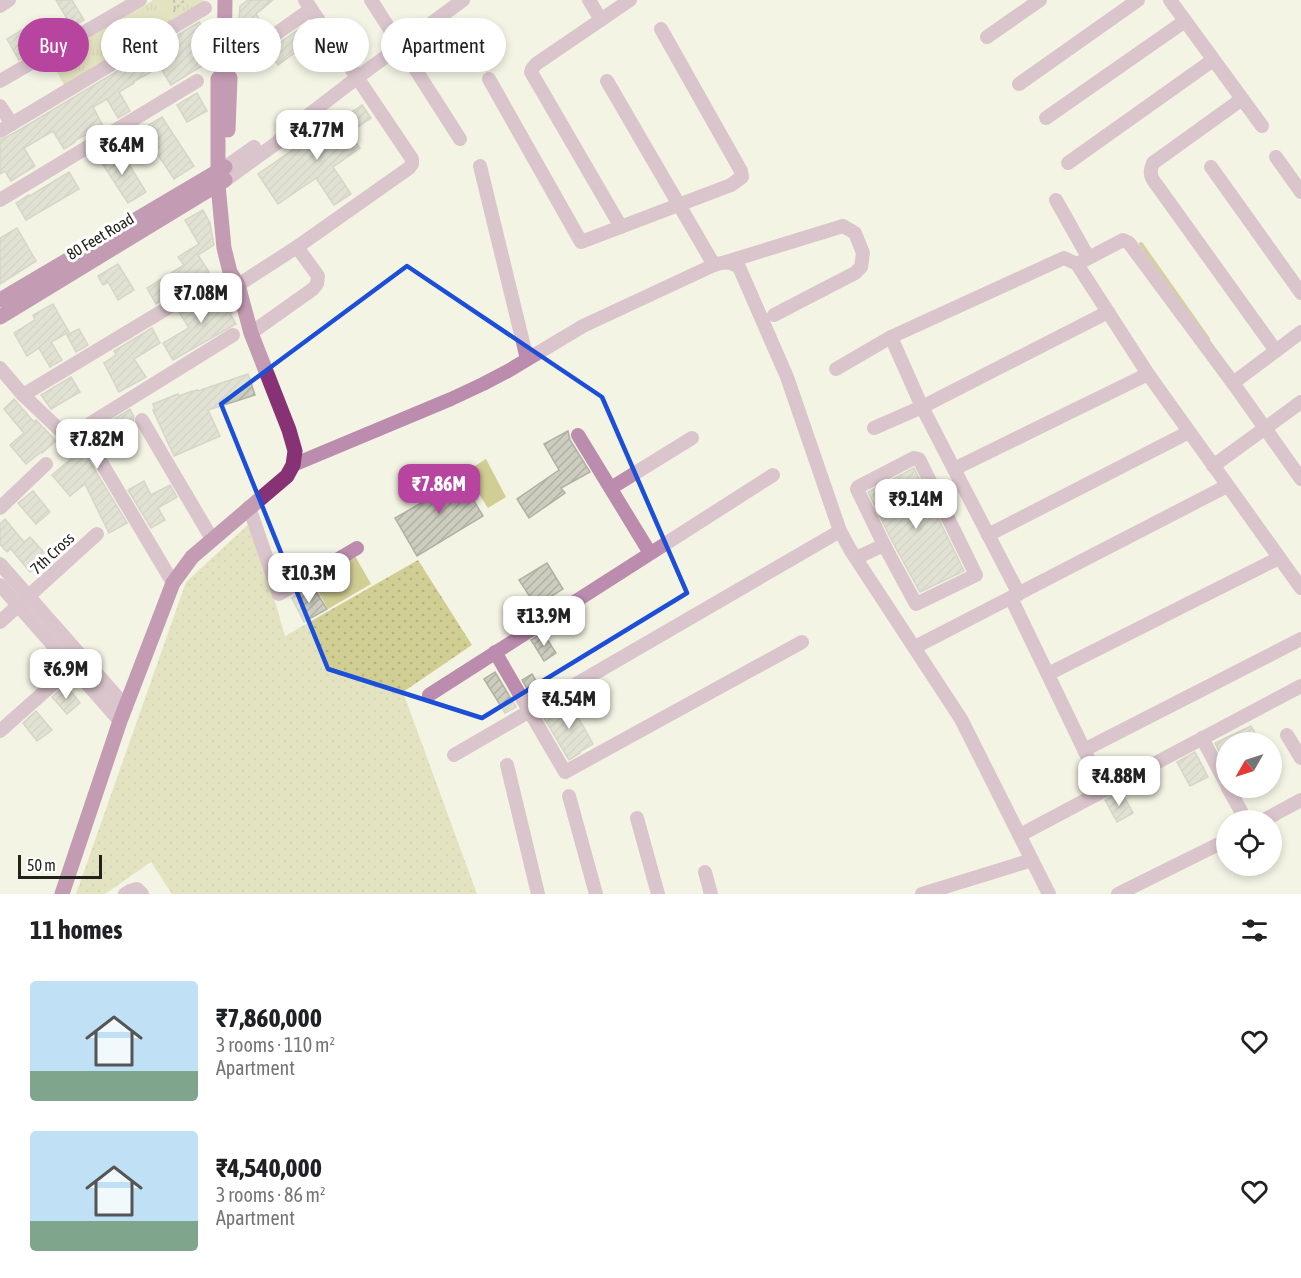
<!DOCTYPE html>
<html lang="en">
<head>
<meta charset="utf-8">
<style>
	:root { --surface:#fff; --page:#f6f6f6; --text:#202124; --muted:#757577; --accent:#b745a0 }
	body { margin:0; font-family:"Asap Condensed",sans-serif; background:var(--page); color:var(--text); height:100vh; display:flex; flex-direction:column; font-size:22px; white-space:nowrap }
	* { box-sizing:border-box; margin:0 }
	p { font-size:20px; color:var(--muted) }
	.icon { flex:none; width:33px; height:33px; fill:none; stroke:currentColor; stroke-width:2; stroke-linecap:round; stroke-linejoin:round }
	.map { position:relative; height:894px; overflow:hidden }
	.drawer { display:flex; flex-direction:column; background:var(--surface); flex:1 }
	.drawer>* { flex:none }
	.top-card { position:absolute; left:18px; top:18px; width:600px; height:54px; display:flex; gap:12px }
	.needle { width:39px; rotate:231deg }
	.tools { position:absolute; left:1216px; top:732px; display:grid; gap:12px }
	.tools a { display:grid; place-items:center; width:66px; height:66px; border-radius:50%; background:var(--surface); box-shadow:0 3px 9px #0003; font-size:30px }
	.scale { position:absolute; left:18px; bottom:15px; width:84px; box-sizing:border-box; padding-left:6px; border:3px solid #22221d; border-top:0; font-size:16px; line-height:21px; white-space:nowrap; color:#22221d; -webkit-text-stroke:4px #fff; paint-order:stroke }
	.price { position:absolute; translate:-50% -51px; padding:0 14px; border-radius:12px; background:#fff; color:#222; font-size:20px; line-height:39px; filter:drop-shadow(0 2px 3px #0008) }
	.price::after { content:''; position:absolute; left:50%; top:36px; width:18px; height:14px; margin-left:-9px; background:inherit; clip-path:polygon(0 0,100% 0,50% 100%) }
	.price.current { background:var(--accent); color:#fff }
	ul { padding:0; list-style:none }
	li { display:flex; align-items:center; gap:18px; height:150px; padding:0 30px }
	li span { display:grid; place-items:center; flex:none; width:168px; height:120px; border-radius:6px; color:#555 }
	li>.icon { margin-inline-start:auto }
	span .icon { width:72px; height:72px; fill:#fffc; stroke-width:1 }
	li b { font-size:26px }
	h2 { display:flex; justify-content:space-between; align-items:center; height:72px; padding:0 30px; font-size:26px }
	.chip { padding:0 21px; border-radius:27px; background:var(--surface); box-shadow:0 3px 9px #0003; font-size:21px; line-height:54px }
	.chip.current { background:var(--accent); color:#fff }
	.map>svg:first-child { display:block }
	.grass { fill:url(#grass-dots) }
	.park { fill:url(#park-tufts) }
	.pitch { fill:#d1ce94 }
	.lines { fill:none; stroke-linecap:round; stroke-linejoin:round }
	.stream { stroke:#aca652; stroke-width:4 }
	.building { fill:url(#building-hatch); stroke:#b1b0a2; stroke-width:1.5 }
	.path { stroke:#818178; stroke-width:2; stroke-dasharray:3 3; stroke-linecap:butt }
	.minor { stroke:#bc8caf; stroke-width:14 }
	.major { stroke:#873275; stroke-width:15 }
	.marked { fill:none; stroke:#1d4ed8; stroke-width:4.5; stroke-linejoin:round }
	.labels { text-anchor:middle; stroke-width:6; stroke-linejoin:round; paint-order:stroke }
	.street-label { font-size:16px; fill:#22221d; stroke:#fff }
</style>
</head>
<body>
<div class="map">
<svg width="1301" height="894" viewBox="0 0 1301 894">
	<defs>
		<pattern id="grass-dots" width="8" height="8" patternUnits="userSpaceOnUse" patternTransform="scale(1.5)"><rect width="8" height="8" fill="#d1ce94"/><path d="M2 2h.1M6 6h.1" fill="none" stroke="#b3b17f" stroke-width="1.8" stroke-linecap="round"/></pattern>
		<pattern id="park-tufts" width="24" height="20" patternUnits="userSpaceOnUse" patternTransform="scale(1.5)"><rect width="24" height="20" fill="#d1ce94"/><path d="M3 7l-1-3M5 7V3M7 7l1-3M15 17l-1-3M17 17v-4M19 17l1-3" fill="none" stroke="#b3b17f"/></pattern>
		<pattern id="building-hatch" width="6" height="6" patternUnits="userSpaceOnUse" patternTransform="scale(1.5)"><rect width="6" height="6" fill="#cdcdbf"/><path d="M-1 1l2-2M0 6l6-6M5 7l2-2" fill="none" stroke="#b0b0a4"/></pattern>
	</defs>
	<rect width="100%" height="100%" fill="#f4f4e5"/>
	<path class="grass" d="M 252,521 L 285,636 L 418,560 L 472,645 L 403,692 L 477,894 L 172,894 L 151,862 L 105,894 L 76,894 L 186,582 Z"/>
	<path class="park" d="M 153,0 L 205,0 L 64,85 L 49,57 L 139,9 Z"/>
	<g class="pitch">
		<path d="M 486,459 L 506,497 L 488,508 L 465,472 Z"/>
		<path d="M 355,556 L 371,584 L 328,609 L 312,580 Z"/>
	</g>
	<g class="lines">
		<path class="stream" d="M 1141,244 L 1208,339"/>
	</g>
	<g class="building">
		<path d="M 56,0 L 72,0 L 84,20 L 72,27 Z"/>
		<path d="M 248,0 L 273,0 L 256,14 L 266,30 L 240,48 L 240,27 L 244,24 L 239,18 L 240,6 Z"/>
		<path d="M 199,22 L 209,38 L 199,43 L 210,61 L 171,85 L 160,67 L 133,82 L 134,83 L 119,92 L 130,111 L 118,118 L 107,99 L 93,107 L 103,126 L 74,141 L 75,142 L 64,149 L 53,131 L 24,148 L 35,166 L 11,181 L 5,171 L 0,174 L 0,140 L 16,132 Z"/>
		<path d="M 309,22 L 318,36 L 278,65 L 268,51 Z"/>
		<path d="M 32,24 L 44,45 L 19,60 L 7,39 Z"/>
		<path d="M 197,93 L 207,111 L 187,122 L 177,105 Z"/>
		<path d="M 362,105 L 371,118 L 349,133 L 360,148 L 333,167 L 351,194 L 334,205 L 316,178 L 278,204 L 258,174 L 339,118 L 340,120 Z"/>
		<path d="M 162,117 L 194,166 L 174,179 L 151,144 L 146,147 L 137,132 Z"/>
		<path d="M 108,147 L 119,166 L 127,161 L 146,192 L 128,203 L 96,154 Z"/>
		<path d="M 69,172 L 79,189 L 26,220 L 16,203 L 29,195 L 30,196 Z"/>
		<path d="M 203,210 L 210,223 L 214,245 L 198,255 L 209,272 L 156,304 L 147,288 L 184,265 L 178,257 L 199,244 L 185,220 Z"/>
		<path d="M 17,228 L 36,261 L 0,284 L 0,238 Z"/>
		<path d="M 118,264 L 134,290 L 118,300 L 108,282 L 103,285 L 98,276 Z"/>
		<path d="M 218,288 L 232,313 L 230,314 L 236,324 L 173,360 L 163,343 L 189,328 L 179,312 Z"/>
		<path d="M 53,304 L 69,332 L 51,342 L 62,360 L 50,367 L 39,348 L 27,356 L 14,333 L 35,320 L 33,315 Z"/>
		<path d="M 152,328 L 160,343 L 134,359 L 146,377 L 119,392 L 104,363 L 116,355 L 114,351 Z"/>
		<path d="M 79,329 L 88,345 L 76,352 L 67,335 Z"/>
		<path d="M 248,374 L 255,395 L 208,410 L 220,436 L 174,456 L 153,410 L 155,410 L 153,404 L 178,394 L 179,396 L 192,391 L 192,392 L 197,390 L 198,391 Z"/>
		<path d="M 71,377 L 80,392 L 51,409 L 41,395 Z"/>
		<path d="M 14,399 L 34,422 L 36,420 L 56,441 L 42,453 L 41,452 L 26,464 L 10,445 L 24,433 L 4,409 Z"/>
		<path d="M 130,409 L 134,417 L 133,421 L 135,426 L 120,434 L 125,444 L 106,453 L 100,442 L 96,439 L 88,439 L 84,442 L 83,447 L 84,452 L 127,523 L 109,533 L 85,484 L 70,496 L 52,475 L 72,458 L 73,460 L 79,456 L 70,442 L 80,441 Z"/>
		<path d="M 568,431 L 570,440 L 590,472 L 561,488 L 565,493 L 529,518 L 517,499 L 559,470 L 544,444 Z"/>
		<path d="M 914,468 L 964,571 L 920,592 L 892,541 L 868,492 Z"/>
		<path d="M 458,474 L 483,516 L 417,556 L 395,518 L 423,502 L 420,497 Z"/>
		<path d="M 144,481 L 151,495 L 170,485 L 177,497 L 158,508 L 165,520 L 151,528 L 128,490 Z"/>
		<path d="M 33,491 L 50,512 L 36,524 L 18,503 Z"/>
		<path d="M 5,519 L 24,542 L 30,537 L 48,557 L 30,572 L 11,549 L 7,552 L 0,544 L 0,524 Z"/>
		<path d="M 547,563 L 563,589 L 536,606 L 519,580 Z"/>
		<path d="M 312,585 L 327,609 L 304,622 L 292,598 Z"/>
		<path d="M 543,633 L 556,653 L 544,661 L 531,640 Z"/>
		<path d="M 495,672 L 516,707 L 505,713 L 484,679 Z"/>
		<path d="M 532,674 L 543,693 L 533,699 L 522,680 Z"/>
		<path d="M 66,685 L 80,703 L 67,714 L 52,697 Z"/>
		<path d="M 569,701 L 593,744 L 579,752 L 580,753 L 569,760 L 544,718 Z"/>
		<path d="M 36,711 L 52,730 L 37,741 L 23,723 Z"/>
		<path d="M 1251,726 L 1260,742 L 1227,742 L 1227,766 L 1215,743 Z"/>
		<path d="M 1195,752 L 1208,777 L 1190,786 L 1177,762 Z"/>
		<path d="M 1121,791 L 1133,813 L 1117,822 L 1105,800 Z"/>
	</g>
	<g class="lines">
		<g class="path">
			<path d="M 174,0 L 175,9"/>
			<path d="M 174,12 L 175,9 L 185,0"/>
			<path d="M 107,32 L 116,48"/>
		</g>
		<g class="minor">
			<path d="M 371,0 L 460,139"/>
			<path d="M 589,0 L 601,20"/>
			<path d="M 1170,0 L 1262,126"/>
			<path d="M 0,6 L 9,0"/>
			<path d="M 987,37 L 1040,0"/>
			<path d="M 224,71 L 311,9"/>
			<path d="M 489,79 L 581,242 L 731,185 L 742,177 L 741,171 L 661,29"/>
			<path d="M 0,81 L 140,0"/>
			<path d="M 607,81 L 714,265"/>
			<path d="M 1019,84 L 1138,0"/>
			<path d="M 1242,99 L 1153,163 C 1147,176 1154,181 1161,191 L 1276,351"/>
			<path d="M 0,106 L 12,124"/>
			<path d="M 1046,118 L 1185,21"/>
			<path d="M 0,131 L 205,8"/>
			<path d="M 1276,157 L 1301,192"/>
			<path d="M 1068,163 L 1213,60"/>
			<path d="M 227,166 L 254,147"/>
			<path d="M 480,166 L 527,359"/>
			<path d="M 1211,167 L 1301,293"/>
			<path d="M 227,179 L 278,142 L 285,133 L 358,77 L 463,0"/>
			<path d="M 0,200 L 197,81"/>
			<path d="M 1056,200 L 1088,257"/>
			<path d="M 621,227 L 531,72 L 532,69 L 536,64 L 630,0"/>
			<path d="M 726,262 L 843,226 L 855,233 L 863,253 L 861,267 L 855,273 L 774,315"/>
			<path d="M 1077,264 L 1123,240 L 1129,243 L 1233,383 L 1301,479"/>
			<path d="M 238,285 L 297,247 L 409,168 L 412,164 L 412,159 L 305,0"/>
			<path d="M 251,333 L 313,289 L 317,284 L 318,276 L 297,247"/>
			<path d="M 0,368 L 23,395 L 63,433 L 75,433 L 233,335"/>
			<path d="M 836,369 L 891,337"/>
			<path d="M 1148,374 L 954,469 L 922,407 L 891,337 L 1064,258 L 1077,264 L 1148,374 L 1301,588"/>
			<path d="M 1233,383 L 1301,332"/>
			<path d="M 23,395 L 214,280"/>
			<path d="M 142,420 L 212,539"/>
			<path d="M 874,428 L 922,407 L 1108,312"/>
			<path d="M 578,435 L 650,553"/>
			<path d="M 92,447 L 173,583"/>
			<path d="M 914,458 L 919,459 L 976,575 L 916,604 L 884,545 L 857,489 L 858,487 Z"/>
			<path d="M 293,465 L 451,399 L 483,384 L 508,371 L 583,326 L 714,265 C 724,262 729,261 739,267 L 787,377 L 840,531 L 851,551 L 961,719 L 1049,894"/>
			<path d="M 1213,466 L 1301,402"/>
			<path d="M 954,469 L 1019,594"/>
			<path d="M 611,488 L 692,438"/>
			<path d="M 249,507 L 279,594 L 357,548"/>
			<path d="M 0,508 L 46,464"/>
			<path d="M 988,535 L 1189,432"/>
			<path d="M 856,558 L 884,545"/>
			<path d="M 0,564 L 126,707"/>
			<path d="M 0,585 L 120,721"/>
			<path d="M 1011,598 L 1104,791"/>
			<path d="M 0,622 L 97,534"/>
			<path d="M 915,647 L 1227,486"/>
			<path d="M 495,652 L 565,772 L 802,642"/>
			<path d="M 1048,674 L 1279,558"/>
			<path d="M 429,695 L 773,475"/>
			<path d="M 0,731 L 79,661"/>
			<path d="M 1287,735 L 1301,758"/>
			<path d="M 1202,738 L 1227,785"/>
			<path d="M 1084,750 L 1301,639"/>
			<path d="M 454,755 L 840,531"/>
			<path d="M 507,765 L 538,894"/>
			<path d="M 1228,788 L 1246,820"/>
			<path d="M 569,796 L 596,894"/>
			<path d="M 637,818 L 658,894"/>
			<path d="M 1264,820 L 1301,800"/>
			<path d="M 1020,835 L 1301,686"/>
			<path d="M 705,872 L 711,894"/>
			<path d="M 125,894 L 130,891 L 137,889 L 142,894"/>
			<path d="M 922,894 L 1032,860"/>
			<path d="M 1118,894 L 1227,840"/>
		</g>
		<g class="major">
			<path d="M 225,0 L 224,71 L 230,78 L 228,130"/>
			<path d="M 0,300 L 225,167"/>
			<path d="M 0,317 L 225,180"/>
			<path d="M 62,894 L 120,721 L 173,583 L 192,557 L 287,476 L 293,465 L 295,451 L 289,430 L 251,333 L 238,285 L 230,272 L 224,248 L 218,185 L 218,79 L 224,71"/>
		</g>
	</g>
	<path d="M0 0H1301V894H0ZM 407,266 L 602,397 L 687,593 L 482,718 L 328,669 L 221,404 Z" fill="#f4f4e5" fill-opacity=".55" fill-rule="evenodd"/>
	<path class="marked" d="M 407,266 L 602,397 L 687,593 L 482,718 L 328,669 L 221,404 Z"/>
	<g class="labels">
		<g class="street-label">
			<text transform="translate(100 236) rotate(-31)" y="6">80 Feet Road</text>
			<text transform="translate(52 553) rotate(-43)" y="6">7th Cross</text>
		</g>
	</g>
</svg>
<div class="tools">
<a><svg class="needle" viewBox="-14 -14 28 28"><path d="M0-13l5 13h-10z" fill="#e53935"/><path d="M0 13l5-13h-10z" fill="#757577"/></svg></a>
<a><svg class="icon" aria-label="locate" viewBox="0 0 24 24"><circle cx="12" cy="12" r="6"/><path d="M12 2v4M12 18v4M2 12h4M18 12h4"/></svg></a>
</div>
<div class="scale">50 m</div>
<b class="price" style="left:317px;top:161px">₹4.77M</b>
<b class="price" style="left:122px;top:176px">₹6.4M</b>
<b class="price" style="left:201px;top:324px">₹7.08M</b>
<b class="price" style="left:97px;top:470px">₹7.82M</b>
<b class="price current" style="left:439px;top:515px">₹7.86M</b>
<b class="price" style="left:916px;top:530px">₹9.14M</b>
<b class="price" style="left:309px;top:604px">₹10.3M</b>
<b class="price" style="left:544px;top:647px">₹13.9M</b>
<b class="price" style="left:66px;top:700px">₹6.9M</b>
<b class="price" style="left:569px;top:730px">₹4.54M</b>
<b class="price" style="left:1119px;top:807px">₹4.88M</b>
<div class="top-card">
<a class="chip current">Buy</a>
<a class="chip">Rent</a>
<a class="chip">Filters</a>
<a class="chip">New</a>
<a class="chip">Apartment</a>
</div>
</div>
<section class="drawer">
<h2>11 homes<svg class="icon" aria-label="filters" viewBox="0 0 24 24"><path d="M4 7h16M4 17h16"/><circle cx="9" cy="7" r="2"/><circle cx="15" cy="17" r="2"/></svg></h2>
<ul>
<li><span style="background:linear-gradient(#bfe0f5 75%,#7fa58c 0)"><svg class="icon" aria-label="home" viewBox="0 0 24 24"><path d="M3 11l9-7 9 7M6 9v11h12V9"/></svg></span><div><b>₹7,860,000</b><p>3 rooms · 110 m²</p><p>Apartment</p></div><svg class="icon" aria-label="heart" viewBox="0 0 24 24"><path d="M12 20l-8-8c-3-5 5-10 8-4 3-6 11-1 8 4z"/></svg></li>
<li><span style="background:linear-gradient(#bfe0f5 75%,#7fa58c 0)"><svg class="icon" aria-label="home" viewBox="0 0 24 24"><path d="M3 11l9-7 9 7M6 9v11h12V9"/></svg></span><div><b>₹4,540,000</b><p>3 rooms · 86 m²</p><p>Apartment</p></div><svg class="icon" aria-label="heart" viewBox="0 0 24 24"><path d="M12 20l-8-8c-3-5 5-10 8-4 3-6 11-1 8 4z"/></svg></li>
</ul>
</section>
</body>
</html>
